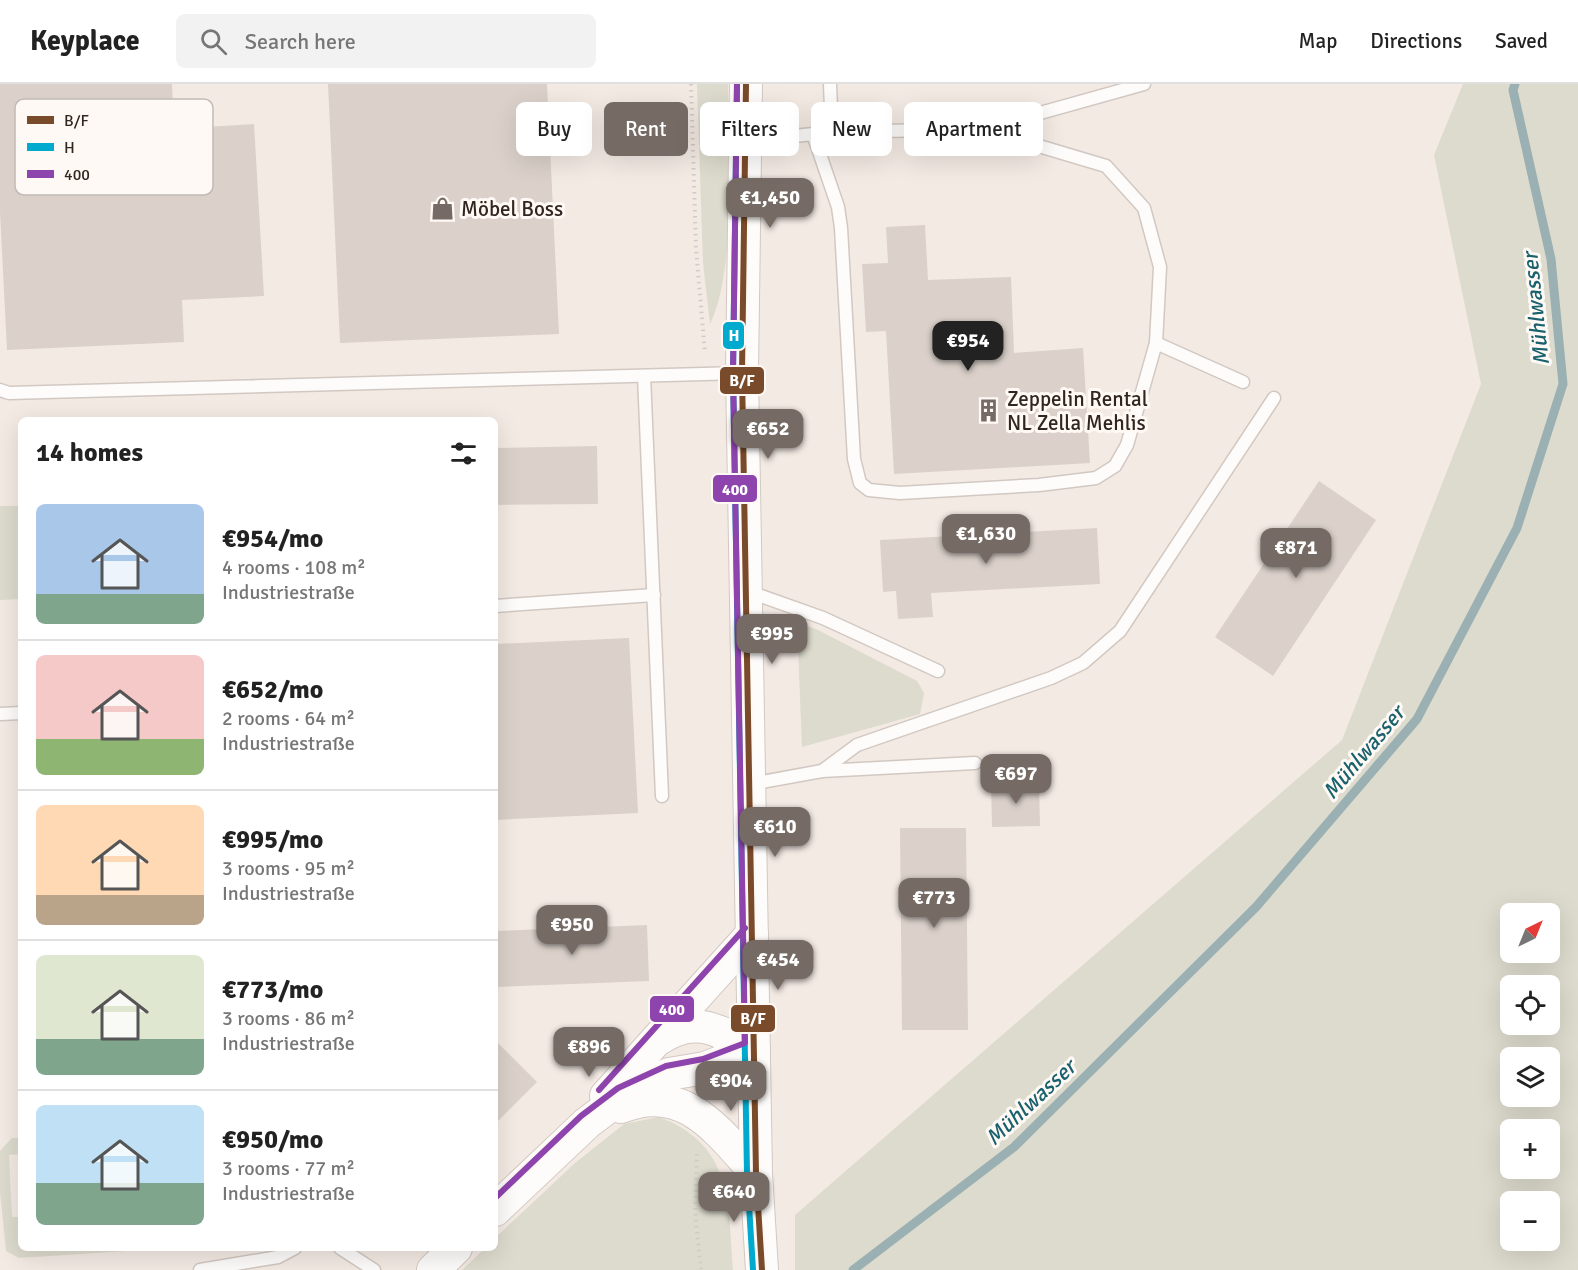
<!DOCTYPE html>
<html lang="en">
<head>
<meta charset="utf-8">
<style>
	:root { --surface:#fff; --page:#f2f2f2; --text:#222; --muted:#767676; --line:#e0e0e0; --accent:#756b64 }
	body { margin:0; font-family:Signika,sans-serif; background:var(--page); color:var(--text); height:100vh; display:flex; flex-direction:column; font-size:22px; white-space:nowrap }
	* { box-sizing:border-box; margin:0 }
	p { font-size:20px; color:var(--muted) }
	.icon { flex:none; width:33px; height:33px; fill:none; stroke:currentColor; stroke-width:2; stroke-linecap:round; stroke-linejoin:round }
	.map { position:relative; flex:1; overflow:hidden }
	.sheet { position:absolute; left:18px; top:333px; width:480px; height:834px; display:flex; flex-direction:column; background:var(--surface); border-radius:9px; box-shadow:0 6px 24px #0002 }
	.sheet>* { flex:none }
	.banner { position:absolute; left:516px; top:18px; width:570px; height:54px; display:flex; gap:12px }
	.needle { width:39px; rotate:43deg }
	.fabs { position:absolute; left:1500px; top:819px; display:grid; gap:12px }
	.fabs a { display:grid; place-items:center; width:60px; height:60px; border-radius:9px; background:var(--surface); box-shadow:0 6px 24px #0002; font-size:30px }
	.price { position:absolute; translate:-50% -51px; padding:0 14px; border-radius:12px; background:var(--accent); color:#fff; font-size:20px; line-height:39px; filter:drop-shadow(0 2px 3px #0008) }
	.price::after { content:''; position:absolute; left:50%; top:36px; width:18px; height:14px; margin-left:-9px; background:inherit; clip-path:polygon(0 0,100% 0,50% 100%) }
	.price.on { background:#222; color:#fff }
	ul { padding:0; list-style:none }
	li { display:flex; align-items:center; gap:18px; height:150px; padding:0 18px }
	li+li { border-top:2px solid var(--line) }
	li span { display:grid; place-items:center; flex:none; width:168px; height:120px; border-radius:9px; color:#555 }
	li>.icon { margin-inline-start:auto }
	span .icon { width:72px; height:72px; fill:#fffc; stroke-width:1 }
	li b { font-size:26px }
	h2 { display:flex; justify-content:space-between; align-items:center; height:72px; padding:0 18px; font-size:26px }
	.tag { padding:0 21px; border-radius:9px; background:var(--surface); box-shadow:0 6px 24px #0002; font-size:21px; line-height:54px }
	.tag.on { background:var(--accent); color:#fff }
	header { display:flex; align-items:center; gap:36px; box-sizing:border-box; height:84px; padding:0 30px; background:var(--surface); border-bottom:2px solid var(--line) }
	header strong { font-size:28px }
	nav { display:flex; gap:33px; margin-inline-start:auto; font-size:21px }
	.search { width:420px; height:54px; background:var(--page); display:flex; align-items:center; gap:15px; box-sizing:border-box; padding:0 21px; border-radius:9px; color:var(--muted); font-size:22px }
	.map>svg:first-child { display:block }
	.green { fill:#dcdbcd; fill-rule:evenodd }
	.lines { fill:none; stroke-linecap:round; stroke-linejoin:round }
	.stream { stroke:#9ab0b3; stroke-width:9 }
	.building { fill:#dbd1ca }
	.service-casing { stroke:#d2c8c2; stroke-width:15 }
	.tertiary-casing { stroke:#d2c8c2; stroke-width:34 }
	.path { stroke:#cecbc8; stroke-width:4; stroke-dasharray:1.5 4.5; stroke-linecap:butt }
	.service { stroke:#fdfcfb; stroke-width:12 }
	.tertiary { stroke:#fdfcfb; stroke-width:32 }
	.bus-1-casing { stroke:#fff9f5; stroke-width:10 }
	.bus-2-casing { stroke:#fff9f5; stroke-width:10 }
	.bus-3-casing { stroke:#fff9f5; stroke-width:10 }
	.bus-1 { stroke:#7a4b2a; stroke-width:6 }
	.bus-2 { stroke:#00a9ce; stroke-width:6 }
	.bus-3 { stroke:#8e44ad; stroke-width:6 }
	.labels { text-anchor:middle; stroke-width:6; stroke-linejoin:round; paint-order:stroke }
	.poi-label { font-size:21px; fill:#31261f; stroke:#fff9f5; text-anchor:start }
	.water-label { font-size:22px; font-style:italic; fill:#18616d; stroke:#fff9f5 }
	.key { fill:#fff9f5; stroke:#c1bab5; stroke-width:1.5 }
	.key-label { font-size:16px; fill:#31261f }
	.line-badge { stroke:#fff9f5; stroke-width:2 }
	.badge-label { font-size:16px; text-anchor:middle; font-weight:bold; fill:#fff }
</style>
</head>
<body>
<header>
<strong>Keyplace</strong>
<div class="search"><svg class="icon" aria-label="search" viewBox="0 0 24 24"><circle cx="10" cy="10" r="6"/><path d="M15 15l6 6"/></svg>Search here</div>
<nav><a>Map</a><a>Directions</a><a>Saved</a></nav>
</header>
<div class="map">
<svg width="1578" height="1186" viewBox="0 0 1578 1186">
	<rect width="100%" height="100%" fill="#f4eae4"/>
	<g class="green">
		<path d="M 697,0 L 728,0 C 728,63 737,185 710,240 L 703,179 Z"/>
		<path d="M 1463,0 L 1578,0 L 1578,1186 L 795,1186 L 795,1131 L 1342,656 L 1481,300 L 1434,71 ZM 1510,830 L 1550,830 L 1550,868 L 1510,868 ZM 1510,902 L 1550,902 L 1550,940 L 1510,940 ZM 1510,974 L 1550,974 L 1550,1012 L 1510,1012 ZM 1510,1046 L 1550,1046 L 1550,1084 L 1510,1084 ZM 1510,1118 L 1550,1118 L 1550,1156 L 1510,1156 Z"/>
		<path d="M 0,422 L 21,422 L 21,515 L 0,516 Z"/>
		<path d="M 797,539 L 816,545 L 917,597 L 924,609 L 920,630 L 802,663 Z"/>
		<path d="M 659,1033 C 733,1061 728,1118 733,1186 L 462,1186 L 485,1164 L 495,1164 L 495,1154 L 575,1079 L 624,1040 Z"/>
		<path d="M 12,1054 L 21,1054 L 21,1070 L 9,1071 L 12,1133 L 21,1133 L 21,1164 L 126,1164 L 126,1167 L 19,1174 L 6,1167 L 0,1108 L 0,1067 Z"/>
	</g>
	<g class="lines">
		<path class="stream" d="M 853,1186 L 1014,1063 L 1256,823 L 1417,635 L 1517,444 L 1563,300 L 1551,175 L 1513,6 L 1515,0"/>
	</g>
	<g class="building">
		<path d="M 0,0 L 172,0 L 174,45 L 254,40 L 264,212 L 182,216 L 184,258 L 7,266 L 0,128 Z"/>
		<path d="M 328,0 L 547,0 L 559,250 L 340,259 Z"/>
		<path d="M 925,141 L 928,196 L 1011,193 L 1014,269 L 1083,264 L 1090,379 L 894,390 L 886,247 L 866,248 L 862,180 L 888,179 L 886,143 Z"/>
		<path d="M 597,362 L 598,420 L 495,421 L 495,364 Z"/>
		<path d="M 1319,397 L 1376,436 L 1273,592 L 1215,553 Z"/>
		<path d="M 1097,444 L 1100,500 L 931,509 L 933,533 L 898,535 L 896,507 L 883,508 L 880,456 Z"/>
		<path d="M 629,554 L 638,729 L 495,736 L 495,560 Z"/>
		<path d="M 1039,699 L 1040,742 L 992,743 L 991,700 Z"/>
		<path d="M 900,744 L 966,744 L 968,946 L 902,946 Z"/>
		<path d="M 647,841 L 649,897 L 495,903 L 495,847 Z"/>
		<path d="M 495,956 L 537,998 L 495,1040 Z"/>
	</g>
	<g class="lines">
		<defs>
			<g id="service">
				<path d="M 830,0 L 832,48"/>
				<path d="M 983,45 L 1144,0"/>
				<path d="M 747,57 L 832,48 L 982,45 L 1106,82 L 1144,124 L 1160,183 L 1156,259 L 1127,361 L 1115,382 L 1096,394 L 1039,401 L 900,409 L 869,406 L 860,399 L 854,375 L 841,144 L 838,123 L 813,50"/>
				<path d="M 1156,259 L 1243,298"/>
				<path d="M 644,292 L 662,712"/>
				<path d="M 0,306 L 9,309 L 741,289"/>
				<path d="M 747,507 L 823,534 L 938,587"/>
				<path d="M 495,522 L 654,511"/>
				<path d="M 0,630 L 21,629"/>
				<path d="M 822,687 L 857,661 L 1051,594 L 1083,579 L 1120,547 L 1274,314"/>
				<path d="M 751,700 L 822,687 L 975,679"/>
				<path d="M 340,1164 L 374,1186"/>
				<path d="M 200,1186 L 278,1173 L 295,1164"/>
			</g>
			<g id="tertiary">
				<path d="M 746,0 L 742,289 L 756,1089 L 762,1186"/>
				<path d="M 659,955 C 696,930 719,947 754,965"/>
				<path d="M 606,1012 L 752,850"/>
				<path d="M 621,1023 C 684,997 719,1048 756,1089"/>
				<path d="M 495,1126 L 587,1039 L 623,1012 L 669,990 L 705,984 L 754,965"/>
				<path d="M 433,1186 L 456,1164"/>
			</g>
		</defs>
		<use href="#service" class="service-casing"/>
		<use href="#tertiary" class="tertiary-casing"/>
		<g class="path">
			<path d="M 691,0 L 696,164 L 705,269"/>
			<path d="M 697,1070 L 695,1127 L 701,1186"/>
		</g>
		<use href="#service" class="service"/>
		<use href="#tertiary" class="tertiary"/>
		<defs>
			<path id="bus-1" d="M 746,0 L 742,289 L 756,1089 L 762,1186"/>
			<path id="bus-2" d="M 737,0 L 733,289 L 747,1089 L 753,1186"/>
			<g id="bus-3">
				<path d="M 599,1006 L 745,844"/>
				<path d="M 495,1114 L 581,1032 L 618,1004 L 666,982 L 703,975 L 745,959 L 733,289 L 737,0"/>
			</g>
		</defs>
		<use href="#bus-1" class="bus-1-casing"/>
		<use href="#bus-2" class="bus-2-casing"/>
		<use href="#bus-3" class="bus-3-casing"/>
		<use href="#bus-1" class="bus-1"/>
		<use href="#bus-2" class="bus-2"/>
		<use href="#bus-3" class="bus-3"/>
	</g>
	<defs>
		<symbol id="shop-bare" viewBox="-9 -9 18 18"><path d="M-5-2.5h2.3a2.7 3.5 0 0 1 5.4 0H5L5.5 6h-11ZM-1.5-2.5h3a1.5 2.3 0 0 0-3 0Z" fill="#756b64" stroke="#fff9f5" stroke-width="2.5" paint-order="stroke"/></symbol>
		<symbol id="building-bare" viewBox="-9 -9 18 18"><path d="M-4-6H4V6H1V3H-1V6H-4ZM-2.5-4.3h1.7v1.8h-1.7ZM.8-4.3h1.7v1.8H.8ZM-2.5-1h1.7V.8h-1.7ZM.8-1h1.7V.8H.8Z" fill="#756b64" stroke="#fff9f5" stroke-width="2.5" paint-order="stroke"/></symbol>
	</defs>
	<g fill-rule="evenodd">
		<use href="#shop-bare" x="426" y="108" width="33" height="33"/>
		<use href="#building-bare" x="972" y="310" width="33" height="33"/>
	</g>
	<g class="labels">
		<g class="poi-label">
			<text x="461" y="132">Möbel Boss</text>
			<text x="1007" y="322">Zeppelin Rental<tspan x="1007" dy="24">NL Zella Mehlis</tspan></text>
		</g>
		<g class="water-label">
			<text transform="translate(1535 225) rotate(-96)" y="8">Mühlwasser</text>
			<text transform="translate(1363 668) rotate(-50)" y="8">Mühlwasser</text>
			<text transform="translate(1030 1018) rotate(-43)" y="8">Mühlwasser</text>
		</g>
	</g>
	<rect x="15" y="15" width="198" height="96" rx="9" class="key"/>
	<rect x="27" y="32" width="27" height="8" fill="#7a4b2a"/>
	<rect x="27" y="59" width="27" height="8" fill="#00a9ce"/>
	<rect x="27" y="86" width="27" height="8" fill="#8e44ad"/>
	<g class="key-label">
		<text x="64" y="42">B/F</text>
		<text x="64" y="69">H</text>
		<text x="64" y="96">400</text>
	</g>
	<g class="line-badge">
		<rect x="722" y="237" width="23" height="29" rx="6" fill="#00a9ce"/>
		<rect x="719" y="282" width="46" height="29" rx="6" fill="#7a4b2a"/>
		<rect x="712" y="390" width="46" height="29" rx="6" fill="#8e44ad"/>
		<rect x="649" y="911" width="46" height="28" rx="6" fill="#8e44ad"/>
		<rect x="730" y="920" width="46" height="29" rx="6" fill="#7a4b2a"/>
	</g>
	<g class="badge-label">
		<text x="734" y="257">H</text>
		<text x="742" y="302">B/F</text>
		<text x="735" y="411">400</text>
		<text x="672" y="931">400</text>
		<text x="753" y="940">B/F</text>
	</g>
</svg>
<div class="fabs">
<a><svg class="needle" viewBox="-14 -14 28 28"><path d="M0-13l5 13h-10z" fill="#e53935"/><path d="M0 13l5-13h-10z" fill="#767676"/></svg></a>
<a><svg class="icon" aria-label="locate" viewBox="0 0 24 24"><circle cx="12" cy="12" r="6"/><path d="M12 2v4M12 18v4M2 12h4M18 12h4"/></svg></a>
<a><svg class="icon" aria-label="layers" viewBox="0 0 24 24"><path d="M12 4l9 5-9 5-9-5zM3 14l9 5 9-5"/></svg></a>
<a>+</a>
<a>−</a>
</div>
<b class="price" style="left:770px;top:145px">€1,450</b>
<b class="price on" style="left:968px;top:288px">€954</b>
<b class="price" style="left:768px;top:376px">€652</b>
<b class="price" style="left:986px;top:481px">€1,630</b>
<b class="price" style="left:1296px;top:495px">€871</b>
<b class="price" style="left:772px;top:581px">€995</b>
<b class="price" style="left:1016px;top:721px">€697</b>
<b class="price" style="left:775px;top:774px">€610</b>
<b class="price" style="left:934px;top:845px">€773</b>
<b class="price" style="left:572px;top:872px">€950</b>
<b class="price" style="left:778px;top:907px">€454</b>
<b class="price" style="left:589px;top:994px">€896</b>
<b class="price" style="left:731px;top:1028px">€904</b>
<b class="price" style="left:734px;top:1139px">€640</b>
<div class="banner">
<a class="tag">Buy</a>
<a class="tag on">Rent</a>
<a class="tag">Filters</a>
<a class="tag">New</a>
<a class="tag">Apartment</a>
</div>
<section class="sheet">
<h2>14 homes<svg class="icon" aria-label="filters" viewBox="0 0 24 24"><path d="M4 7h16M4 17h16"/><circle cx="9" cy="7" r="2"/><circle cx="15" cy="17" r="2"/></svg></h2>
<ul>
<li><span style="background:linear-gradient(#a9c7e8 75%,#7fa58c 0)"><svg class="icon" aria-label="home" viewBox="0 0 24 24"><path d="M3 11l9-7 9 7M6 9v11h12V9"/></svg></span><div><b>€954/mo</b><p>4 rooms · 108 m²</p><p>Industriestraße</p></div></li>
<li><span style="background:linear-gradient(#f6c9c9 70%,#8fb573 0)"><svg class="icon" aria-label="home" viewBox="0 0 24 24"><path d="M3 11l9-7 9 7M6 9v11h12V9"/></svg></span><div><b>€652/mo</b><p>2 rooms · 64 m²</p><p>Industriestraße</p></div></li>
<li><span style="background:linear-gradient(#ffd9b3 75%,#b9a48a 0)"><svg class="icon" aria-label="home" viewBox="0 0 24 24"><path d="M3 11l9-7 9 7M6 9v11h12V9"/></svg></span><div><b>€995/mo</b><p>3 rooms · 95 m²</p><p>Industriestraße</p></div></li>
<li><span style="background:linear-gradient(#dfe7d0 70%,#7fa58c 0)"><svg class="icon" aria-label="home" viewBox="0 0 24 24"><path d="M3 11l9-7 9 7M6 9v11h12V9"/></svg></span><div><b>€773/mo</b><p>3 rooms · 86 m²</p><p>Industriestraße</p></div></li>
<li><span style="background:linear-gradient(#bfe0f5 65%,#7fa58c 0)"><svg class="icon" aria-label="home" viewBox="0 0 24 24"><path d="M3 11l9-7 9 7M6 9v11h12V9"/></svg></span><div><b>€950/mo</b><p>3 rooms · 77 m²</p><p>Industriestraße</p></div></li>
</ul>
</section>
</div>
</body>
</html>
